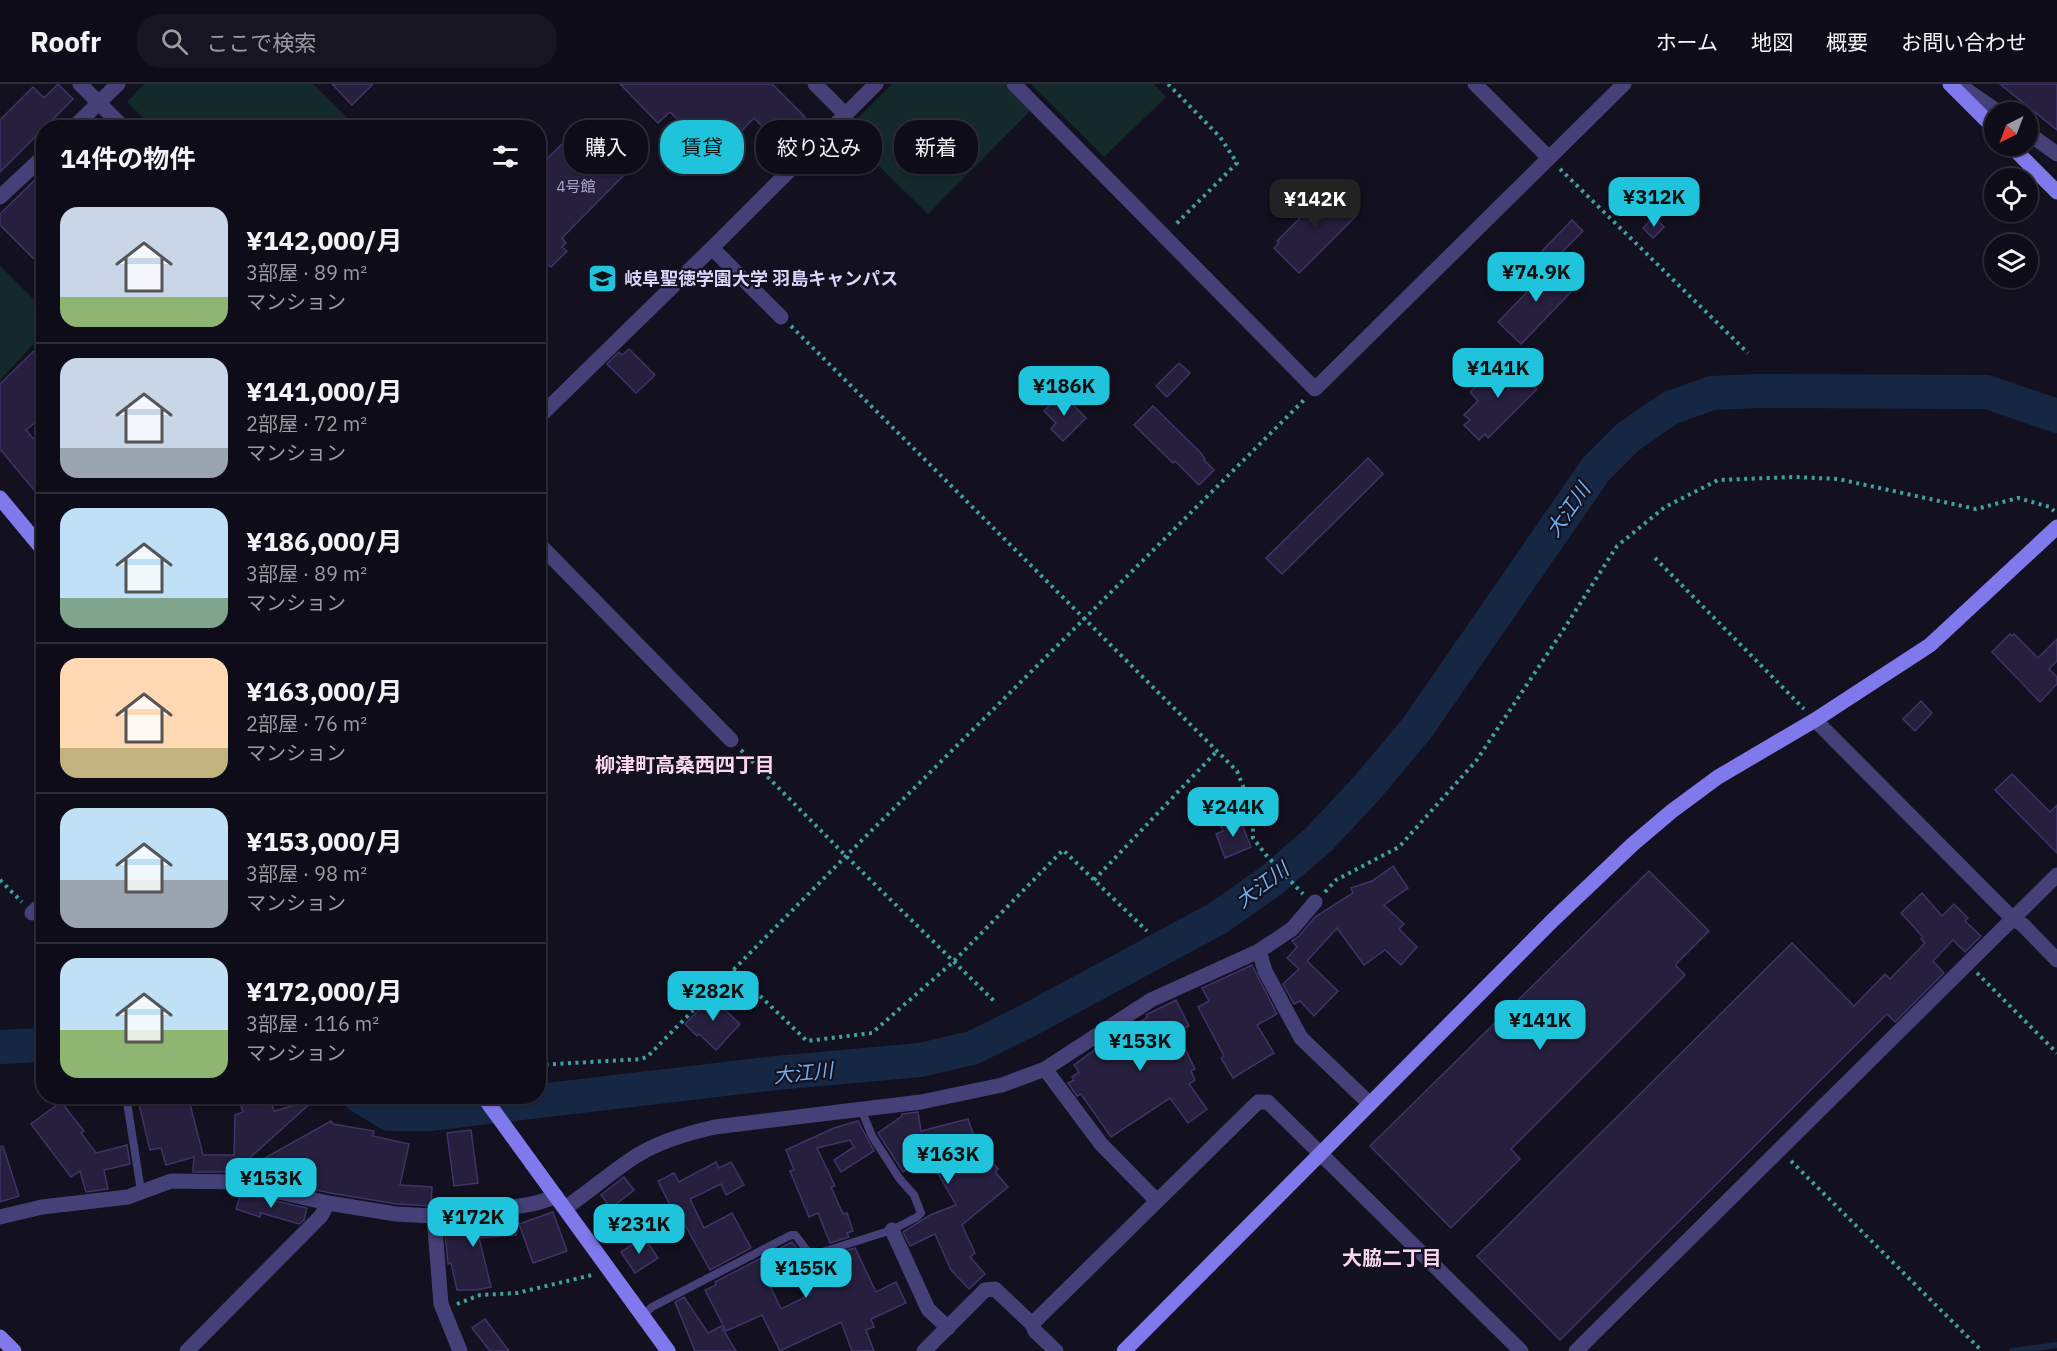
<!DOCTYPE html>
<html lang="ja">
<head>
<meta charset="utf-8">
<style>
	:root { --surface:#0e0c18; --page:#171521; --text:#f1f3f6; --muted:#9b9ba2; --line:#2e2c37; --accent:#1fc3db }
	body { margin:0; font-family:"IBM Plex Sans","Noto Sans JP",sans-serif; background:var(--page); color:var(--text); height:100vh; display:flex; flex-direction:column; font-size:22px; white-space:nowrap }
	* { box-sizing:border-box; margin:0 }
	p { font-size:20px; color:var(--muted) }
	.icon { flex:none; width:33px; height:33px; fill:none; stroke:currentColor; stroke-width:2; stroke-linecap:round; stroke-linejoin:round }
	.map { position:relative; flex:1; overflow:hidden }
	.details { position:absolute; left:36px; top:36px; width:510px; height:984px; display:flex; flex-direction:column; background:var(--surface); border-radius:24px; box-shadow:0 2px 4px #0004,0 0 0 2px var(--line) }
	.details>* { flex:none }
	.top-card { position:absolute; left:564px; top:36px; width:570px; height:54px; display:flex; gap:12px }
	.needle { width:39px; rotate:222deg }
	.buttons { position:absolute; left:1984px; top:18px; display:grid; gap:12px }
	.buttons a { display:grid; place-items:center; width:54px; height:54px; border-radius:50%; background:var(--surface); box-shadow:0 2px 4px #0004,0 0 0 2px var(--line); font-size:30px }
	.price { position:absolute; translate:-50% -51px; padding:0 14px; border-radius:12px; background:var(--accent); color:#111; font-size:20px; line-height:39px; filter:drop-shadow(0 2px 3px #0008) }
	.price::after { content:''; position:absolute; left:50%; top:36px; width:18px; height:14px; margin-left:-9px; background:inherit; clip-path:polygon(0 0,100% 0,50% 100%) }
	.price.selected { background:#222; color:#fff }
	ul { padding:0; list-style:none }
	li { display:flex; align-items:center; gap:18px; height:150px; padding:0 24px }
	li+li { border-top:2px solid var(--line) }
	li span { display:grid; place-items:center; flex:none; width:168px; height:120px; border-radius:18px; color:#555 }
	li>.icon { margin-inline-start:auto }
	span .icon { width:72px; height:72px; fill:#fffc; stroke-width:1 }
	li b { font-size:26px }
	h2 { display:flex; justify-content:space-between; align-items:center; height:72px; padding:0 24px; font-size:26px }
	.tag { padding:0 21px; border-radius:24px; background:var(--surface); box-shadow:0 2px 4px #0004,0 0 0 2px var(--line); font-size:21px; line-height:54px }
	.tag.selected { background:var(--accent); color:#111 }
	header { display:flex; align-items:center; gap:36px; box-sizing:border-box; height:84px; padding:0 30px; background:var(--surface); border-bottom:2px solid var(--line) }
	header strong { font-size:28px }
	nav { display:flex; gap:33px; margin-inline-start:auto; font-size:21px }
	.search { width:420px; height:54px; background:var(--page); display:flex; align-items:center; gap:15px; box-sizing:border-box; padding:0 21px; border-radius:24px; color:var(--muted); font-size:22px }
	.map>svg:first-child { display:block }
	.green { fill:#142929 }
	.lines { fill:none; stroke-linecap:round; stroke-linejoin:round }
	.stream { stroke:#162744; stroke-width:6 }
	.river { stroke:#162744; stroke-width:34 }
	.building { fill:#261f3e; stroke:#3f3467; stroke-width:1.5 }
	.path { stroke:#3ea3a0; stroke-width:4; stroke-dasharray:3 4.5; stroke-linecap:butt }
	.lane { stroke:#454178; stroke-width:8 }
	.street { stroke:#454178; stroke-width:15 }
	.secondary { stroke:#7f79ec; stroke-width:15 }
	.labels { text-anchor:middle; stroke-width:4.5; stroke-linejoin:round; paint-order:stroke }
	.number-label { font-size:15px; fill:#ada8ca }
	.poi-label { font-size:18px; font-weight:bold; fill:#dad5f9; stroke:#131020; text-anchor:start }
	.water-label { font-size:20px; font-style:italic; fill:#71afeb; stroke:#131020 }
	.neighbourhood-label { font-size:20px; font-weight:bold; fill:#f9d7ec; stroke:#131020 }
</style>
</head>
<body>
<header>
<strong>Roofr</strong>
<div class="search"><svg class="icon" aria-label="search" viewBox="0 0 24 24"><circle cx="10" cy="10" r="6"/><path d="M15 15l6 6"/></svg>ここで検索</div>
<nav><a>ホーム</a><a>地図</a><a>概要</a><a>お問い合わせ</a></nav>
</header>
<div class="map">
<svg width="2057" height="1267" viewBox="0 0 2057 1267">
	<rect width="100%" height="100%" fill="#131020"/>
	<g class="green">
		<path d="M 144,0 L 313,0 L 356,43 L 153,43 L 127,18 Z"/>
		<path d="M 892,0 L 1005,0 L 1031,26 L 928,130 L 844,48 Z"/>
		<path d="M 1031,0 L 1154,0 L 1166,13 L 1104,73 Z"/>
		<path d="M 0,182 L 39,221 L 33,226 L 43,239 L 43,250 L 0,296 Z"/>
	</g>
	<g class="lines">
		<path class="stream" d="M 2012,1267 L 2057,1261"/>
		<g class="river">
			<path d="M 0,963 L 44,961"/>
			<path d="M 360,1012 L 389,1030 L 429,1030 L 776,989 L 920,976 L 972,964 L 1027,937 L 1218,834 L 1272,796 L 1319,755 L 1366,705 L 1417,644 L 1596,385 L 1628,353 L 1670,324 L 1712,309 L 1758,307 L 1987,308 L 2057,332"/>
		</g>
	</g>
	<g class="building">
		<path d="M 58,0 L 73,15 L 0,88 L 0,36 L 33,3 L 44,14 Z"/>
		<path d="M 332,0 L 373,0 L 352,21 Z"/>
		<path d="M 620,0 L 772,0 L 805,33 L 795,43 L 799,47 L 782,63 L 754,34 L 734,55 L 714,35 L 695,53 L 670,28 L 658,39 Z"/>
		<path d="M 2000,0 L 2057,0 L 2057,46 Z"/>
		<path d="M 578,48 L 623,92 L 562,154 L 566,159 L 562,163 L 567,167 L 551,183 L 546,179 L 538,187 L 538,84 L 563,59 L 565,60 Z"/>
		<path d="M 44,87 L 44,167 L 35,176 L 0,141 L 0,130 Z"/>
		<path d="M 1330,104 L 1357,131 L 1299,189 L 1274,164 L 1279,159 L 1277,157 Z"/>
		<path d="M 1654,133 L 1664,143 L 1653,154 L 1643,144 Z"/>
		<path d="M 1572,136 L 1583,147 L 1552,178 L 1542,167 Z"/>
		<path d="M 1549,176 L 1564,192 L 1560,197 L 1571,208 L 1521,260 L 1498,238 L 1527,208 L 1522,203 Z"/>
		<path d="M 44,257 L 44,331 L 26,346 L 44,367 L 44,418 L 0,365 L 0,300 Z"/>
		<path d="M 629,265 L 655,291 L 636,309 L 607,280 L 619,268 L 622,271 Z"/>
		<path d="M 1505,273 L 1537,305 L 1488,354 L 1485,350 L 1479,356 L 1464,341 L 1470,336 L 1464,331 L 1478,317 L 1470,308 Z"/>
		<path d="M 1179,279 L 1190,289 L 1167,313 L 1156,302 Z"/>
		<path d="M 1062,309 L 1086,334 L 1063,357 L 1051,345 L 1056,339 L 1044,327 Z"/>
		<path d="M 1153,322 L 1201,369 L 1205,375 L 1204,376 L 1214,386 L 1199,401 L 1175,377 L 1173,379 L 1134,341 Z"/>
		<path d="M 1368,374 L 1383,390 L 1282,490 L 1266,474 Z"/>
		<path d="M 2010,550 L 2012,552 L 2014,550 L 2038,574 L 2057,555 L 2057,577 L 2049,585 L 2057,593 L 2057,600 L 2040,618 L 1992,568 Z"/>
		<path d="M 1921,617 L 1932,629 L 1915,647 L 1903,635 Z"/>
		<path d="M 2012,690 L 2050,728 L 2057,721 L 2057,769 L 1995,706 Z"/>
		<path d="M 1239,733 L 1251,763 L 1225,774 L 1216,750 L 1223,747 L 1220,741 Z"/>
		<path d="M 1393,782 L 1408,804 L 1384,821 L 1404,840 L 1399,845 L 1417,863 L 1401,881 L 1385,866 L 1364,881 L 1337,844 L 1307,877 L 1338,907 L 1314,932 L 1300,917 L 1294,920 L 1283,900 L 1299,885 L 1287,874 L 1297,863 L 1292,857 L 1299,852 L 1315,833 L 1353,809 L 1351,804 L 1372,797 Z"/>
		<path d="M 1649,787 L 1709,847 L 1677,879 L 1676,882 L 1685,891 L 1511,1065 L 1520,1075 L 1451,1144 L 1370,1062 Z"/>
		<path d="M 1922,809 L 1942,832 L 1954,820 L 1968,834 L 1965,837 L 1981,852 L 1965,868 L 1953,856 L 1933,877 L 1944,889 L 1895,938 L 1887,930 L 1560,1256 L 1477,1172 L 1792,859 L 1854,922 L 1885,890 L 1890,895 L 1925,859 L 1921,855 L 1923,853 L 1901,829 Z"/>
		<path d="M 1252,881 L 1277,930 L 1257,941 L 1274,969 L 1233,994 L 1221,974 L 1224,972 L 1198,923 L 1209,917 L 1202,904 Z"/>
		<path d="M 715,910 L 728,922 L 724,925 L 740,940 L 716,966 L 699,950 L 697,952 L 685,940 Z"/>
		<path d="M 1176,916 L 1189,942 L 1177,948 L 1195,985 L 1191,987 L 1195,996 L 1189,1000 L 1207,1025 L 1188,1039 L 1170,1014 L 1111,1053 L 1081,1010 L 1077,1012 L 1068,999 L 1074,996 L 1072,993 L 1079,988 L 1074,981 L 1118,949 L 1147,934 L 1146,931 Z"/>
		<path d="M 137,1012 L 188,1012 L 203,1071 L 234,1071 L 235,1031 L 243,1028 L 238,1012 L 269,1012 L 274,1027 L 314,1016 L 245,1078 L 249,1083 L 331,1037 L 333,1040 L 374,1047 L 373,1052 L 409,1060 L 400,1101 L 432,1103 L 431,1122 L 397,1120 L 330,1109 L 237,1088 L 193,1088 L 194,1073 L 166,1081 L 161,1064 L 150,1066 Z"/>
		<path d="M 61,1018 L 84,1047 L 81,1049 L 96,1069 L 127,1061 L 130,1080 L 104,1086 L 108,1105 L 86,1108 L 80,1087 L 71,1093 L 31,1040 Z"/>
		<path d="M 918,1028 L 921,1047 L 968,1035 L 983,1079 L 988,1073 L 998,1085 L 995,1088 L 1008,1103 L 962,1141 L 975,1169 L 970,1173 L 985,1190 L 969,1205 L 951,1186 L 935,1150 L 910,1162 L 903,1148 L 930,1131 L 956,1121 L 928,1072 L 903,1088 L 878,1049 L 902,1032 L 902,1030 Z"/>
		<path d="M 858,1037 L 874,1067 L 841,1088 L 834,1076 L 854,1063 L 850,1056 L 817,1064 L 835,1102 L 831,1103 L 843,1130 L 847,1129 L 853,1147 L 847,1149 L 849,1153 L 830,1159 L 818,1129 L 809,1133 L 790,1087 L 794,1086 L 786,1066 L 834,1044 Z"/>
		<path d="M 471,1046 L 478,1099 L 454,1102 L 447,1049 Z"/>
		<path d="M 3,1062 L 19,1112 L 0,1118 L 0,1063 Z"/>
		<path d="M 716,1078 L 719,1084 L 731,1078 L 744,1101 L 726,1111 L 721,1100 L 690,1115 L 704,1144 L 732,1129 L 751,1164 L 710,1186 L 685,1141 L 681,1143 L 658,1097 L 674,1089 L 679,1098 Z"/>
		<path d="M 624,1093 L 634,1106 L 611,1124 L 601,1111 Z"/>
		<path d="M 241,1109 L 307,1124 L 304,1136 L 299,1140 L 261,1129 L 260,1133 L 236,1125 Z"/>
		<path d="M 553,1128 L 567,1167 L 533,1179 L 519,1140 Z"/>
		<path d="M 515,1132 L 516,1151 L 479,1154 L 491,1203 L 477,1206 L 457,1206 L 451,1179 L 448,1180 L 444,1137 Z"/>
		<path d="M 644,1153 L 658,1174 L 635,1189 L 621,1168 Z"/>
		<path d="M 792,1158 L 802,1171 L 764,1188 L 781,1225 L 811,1210 L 798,1184 L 813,1176 L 855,1164 L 876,1208 L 896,1198 L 906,1219 L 871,1235 L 874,1243 L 866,1246 L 874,1267 L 852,1267 L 841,1238 L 780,1267 L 762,1231 L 726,1247 L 705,1206 L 716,1201 L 715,1198 Z"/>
		<path d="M 684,1213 L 708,1249 L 721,1242 L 736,1267 L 695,1267 L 675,1218 Z"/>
		<path d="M 485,1235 L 509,1267 L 490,1267 L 472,1244 Z"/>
	</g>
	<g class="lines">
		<g class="path">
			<path d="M 1168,0 L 1220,53 L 1237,79 L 1174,142"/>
			<path d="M 1560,85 L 1748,269"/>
			<path d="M 791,242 L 1237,687 L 1246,710 L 1253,738 L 1253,754 L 1266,771 L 1303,810"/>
			<path d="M 1655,474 L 1804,625"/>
			<path d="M 741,666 L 846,772 L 996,919"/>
			<path d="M 0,796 L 22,818"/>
			<path d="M 1094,796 L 1217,667"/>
			<path d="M 1325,808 L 1336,796 L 1399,763 L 1476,677 L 1560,551 L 1617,462 L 1665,423 L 1718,396 L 1794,393 L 1838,395 L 1976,425 L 2018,414 L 2050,423 L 2054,427"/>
			<path d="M 733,886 L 807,957 L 872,949 L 953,878 L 1063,766 L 1147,847"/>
			<path d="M 1977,889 L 2057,969"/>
			<path d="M 538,981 L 642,975 L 648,972 L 846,772 L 1304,316"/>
			<path d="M 1791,1077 L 1982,1267"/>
			<path d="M 457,1220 L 480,1211 L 517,1209 L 592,1191"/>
		</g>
		<g class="lane">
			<path d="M 126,1012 L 141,1107"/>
			<path d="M 642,1232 L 652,1223 L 791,1151 L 795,1151 C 801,1157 804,1165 811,1170 L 816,1170 L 892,1146 L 917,1133 L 921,1129 L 914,1111 L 899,1094 L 872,1052 L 861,1025"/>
		</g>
		<g class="street">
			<path d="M 80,0 L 124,44"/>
			<path d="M 815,0 L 846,31"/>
			<path d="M 1014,0 L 1315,305 L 1624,0"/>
			<path d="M 1475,0 L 1549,74"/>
			<path d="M 1958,0 L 1998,28"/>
			<path d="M 73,44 L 118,0"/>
			<path d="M 2028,49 L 2057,70"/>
			<path d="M 0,113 L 44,72"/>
			<path d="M 712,164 L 781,233"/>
			<path d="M 538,334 L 712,164 L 876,0"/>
			<path d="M 538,459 L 731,656"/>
			<path d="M 1815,636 L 2012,834 L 2023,841 L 2057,876"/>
			<path d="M 32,829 L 44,818"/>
			<path d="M 1259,867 L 1265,887 L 1301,954 L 1370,1020"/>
			<path d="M 1045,985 L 1101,1060 L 1156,1116"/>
			<path d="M 565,1124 C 589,1108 611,1088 636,1072 C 660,1057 688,1049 715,1043 L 921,1018 L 1002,1001 L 1045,985 L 1151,916 L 1259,867 L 1292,845 L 1315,818"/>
			<path d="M 434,1132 L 441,1220 L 460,1267"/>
			<path d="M 0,1133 L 42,1123 L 128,1113 L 171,1097 L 235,1098 L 328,1119 L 396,1130 L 434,1132 L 442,1127 C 477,1124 526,1127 556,1112"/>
			<path d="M 892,1146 L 928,1225 L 948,1244"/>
			<path d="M 1032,1240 L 1035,1247 L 1056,1267"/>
			<path d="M 187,1267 L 321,1132 L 328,1119"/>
			<path d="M 924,1267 L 985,1206 L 995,1205 L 1032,1240 L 1258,1018 L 1268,1018 L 1521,1267"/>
			<path d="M 1576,1267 L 2057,791"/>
		</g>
		<g class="secondary">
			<path d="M 1950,0 L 1995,45"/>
			<path d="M 2011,62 L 2057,108"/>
			<path d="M 0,414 L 44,467"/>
			<path d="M 483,1012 L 668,1267"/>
			<path d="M 0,1253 L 14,1267"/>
			<path d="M 1124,1267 L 1553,836 L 1633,760 L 1672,727 L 1718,693 L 1815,636 L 1930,561 L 2057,443"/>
		</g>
	</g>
	<defs>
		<symbol id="university-square" viewBox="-11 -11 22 22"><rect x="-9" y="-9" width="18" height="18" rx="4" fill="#1fc3db" stroke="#131020"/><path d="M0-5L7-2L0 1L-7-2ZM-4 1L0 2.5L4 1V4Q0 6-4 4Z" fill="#111"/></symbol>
	</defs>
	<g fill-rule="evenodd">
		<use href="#university-square" x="586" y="178" width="33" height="33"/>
	</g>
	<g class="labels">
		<g class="number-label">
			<text x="576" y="108">4号館</text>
		</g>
		<g class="poi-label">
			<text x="624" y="201">岐阜聖徳学園大学 羽島キャンパス</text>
		</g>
		<g class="water-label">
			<text transform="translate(1568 426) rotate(-55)" y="7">大江川</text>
			<text transform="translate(1262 801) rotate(-37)" y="7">大江川</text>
			<text transform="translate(803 989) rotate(-6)" y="7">大江川</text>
		</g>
		<g class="neighbourhood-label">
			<text x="685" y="688">柳津町高桑西四丁目</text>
			<text x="1392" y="1181">大脇二丁目</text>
		</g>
	</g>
</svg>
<div class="buttons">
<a><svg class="needle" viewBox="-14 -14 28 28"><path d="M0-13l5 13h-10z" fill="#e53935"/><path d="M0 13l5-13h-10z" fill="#9b9ba2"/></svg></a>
<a><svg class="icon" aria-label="locate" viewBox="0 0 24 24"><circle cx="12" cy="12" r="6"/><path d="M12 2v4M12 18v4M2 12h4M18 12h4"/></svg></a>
<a><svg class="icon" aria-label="layers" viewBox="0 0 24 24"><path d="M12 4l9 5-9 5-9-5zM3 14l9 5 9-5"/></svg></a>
</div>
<b class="price" style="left:1654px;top:144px">¥312K</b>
<b class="price selected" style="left:1315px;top:146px">¥142K</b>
<b class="price" style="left:1536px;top:219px">¥74.9K</b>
<b class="price" style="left:1498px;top:315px">¥141K</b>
<b class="price" style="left:1064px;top:333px">¥186K</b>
<b class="price" style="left:1233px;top:754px">¥244K</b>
<b class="price" style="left:713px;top:938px">¥282K</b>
<b class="price" style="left:1540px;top:967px">¥141K</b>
<b class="price" style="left:1140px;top:988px">¥153K</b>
<b class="price" style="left:948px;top:1101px">¥163K</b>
<b class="price" style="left:271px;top:1125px">¥153K</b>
<b class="price" style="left:473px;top:1164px">¥172K</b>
<b class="price" style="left:639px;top:1171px">¥231K</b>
<b class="price" style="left:806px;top:1215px">¥155K</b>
<div class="top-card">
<a class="tag">購入</a>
<a class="tag selected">賃貸</a>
<a class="tag">絞り込み</a>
<a class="tag">新着</a>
</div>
<section class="details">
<h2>14件の物件<svg class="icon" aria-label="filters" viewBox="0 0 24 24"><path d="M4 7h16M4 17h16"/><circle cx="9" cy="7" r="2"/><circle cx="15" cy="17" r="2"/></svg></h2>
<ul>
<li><span style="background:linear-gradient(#c9d6e8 75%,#8fb573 0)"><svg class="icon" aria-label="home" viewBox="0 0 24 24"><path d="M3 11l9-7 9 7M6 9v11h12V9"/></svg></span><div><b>¥142,000/月</b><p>3部屋 · 89 m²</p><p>マンション</p></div></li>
<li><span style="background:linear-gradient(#c9d6e8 75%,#9aa5b1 0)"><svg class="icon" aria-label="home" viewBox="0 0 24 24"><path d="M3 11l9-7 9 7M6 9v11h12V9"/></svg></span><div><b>¥141,000/月</b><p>2部屋 · 72 m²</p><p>マンション</p></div></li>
<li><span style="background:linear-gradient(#bfe0f5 75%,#7fa58c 0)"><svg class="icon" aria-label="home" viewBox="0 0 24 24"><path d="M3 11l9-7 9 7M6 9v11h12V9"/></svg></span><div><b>¥186,000/月</b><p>3部屋 · 89 m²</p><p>マンション</p></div></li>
<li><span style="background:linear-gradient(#ffd9b3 75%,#c2b280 0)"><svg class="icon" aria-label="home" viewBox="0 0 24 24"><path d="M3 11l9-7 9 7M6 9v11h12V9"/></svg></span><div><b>¥163,000/月</b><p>2部屋 · 76 m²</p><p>マンション</p></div></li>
<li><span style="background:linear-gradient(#bfe0f5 60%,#9aa5b1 0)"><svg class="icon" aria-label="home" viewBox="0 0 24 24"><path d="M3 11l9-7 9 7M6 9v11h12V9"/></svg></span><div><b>¥153,000/月</b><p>3部屋 · 98 m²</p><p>マンション</p></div></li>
<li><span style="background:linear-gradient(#bfe0f5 60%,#8fb573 0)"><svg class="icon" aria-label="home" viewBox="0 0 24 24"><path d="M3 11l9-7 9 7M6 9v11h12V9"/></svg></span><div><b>¥172,000/月</b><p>3部屋 · 116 m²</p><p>マンション</p></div></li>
</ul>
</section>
</div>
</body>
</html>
